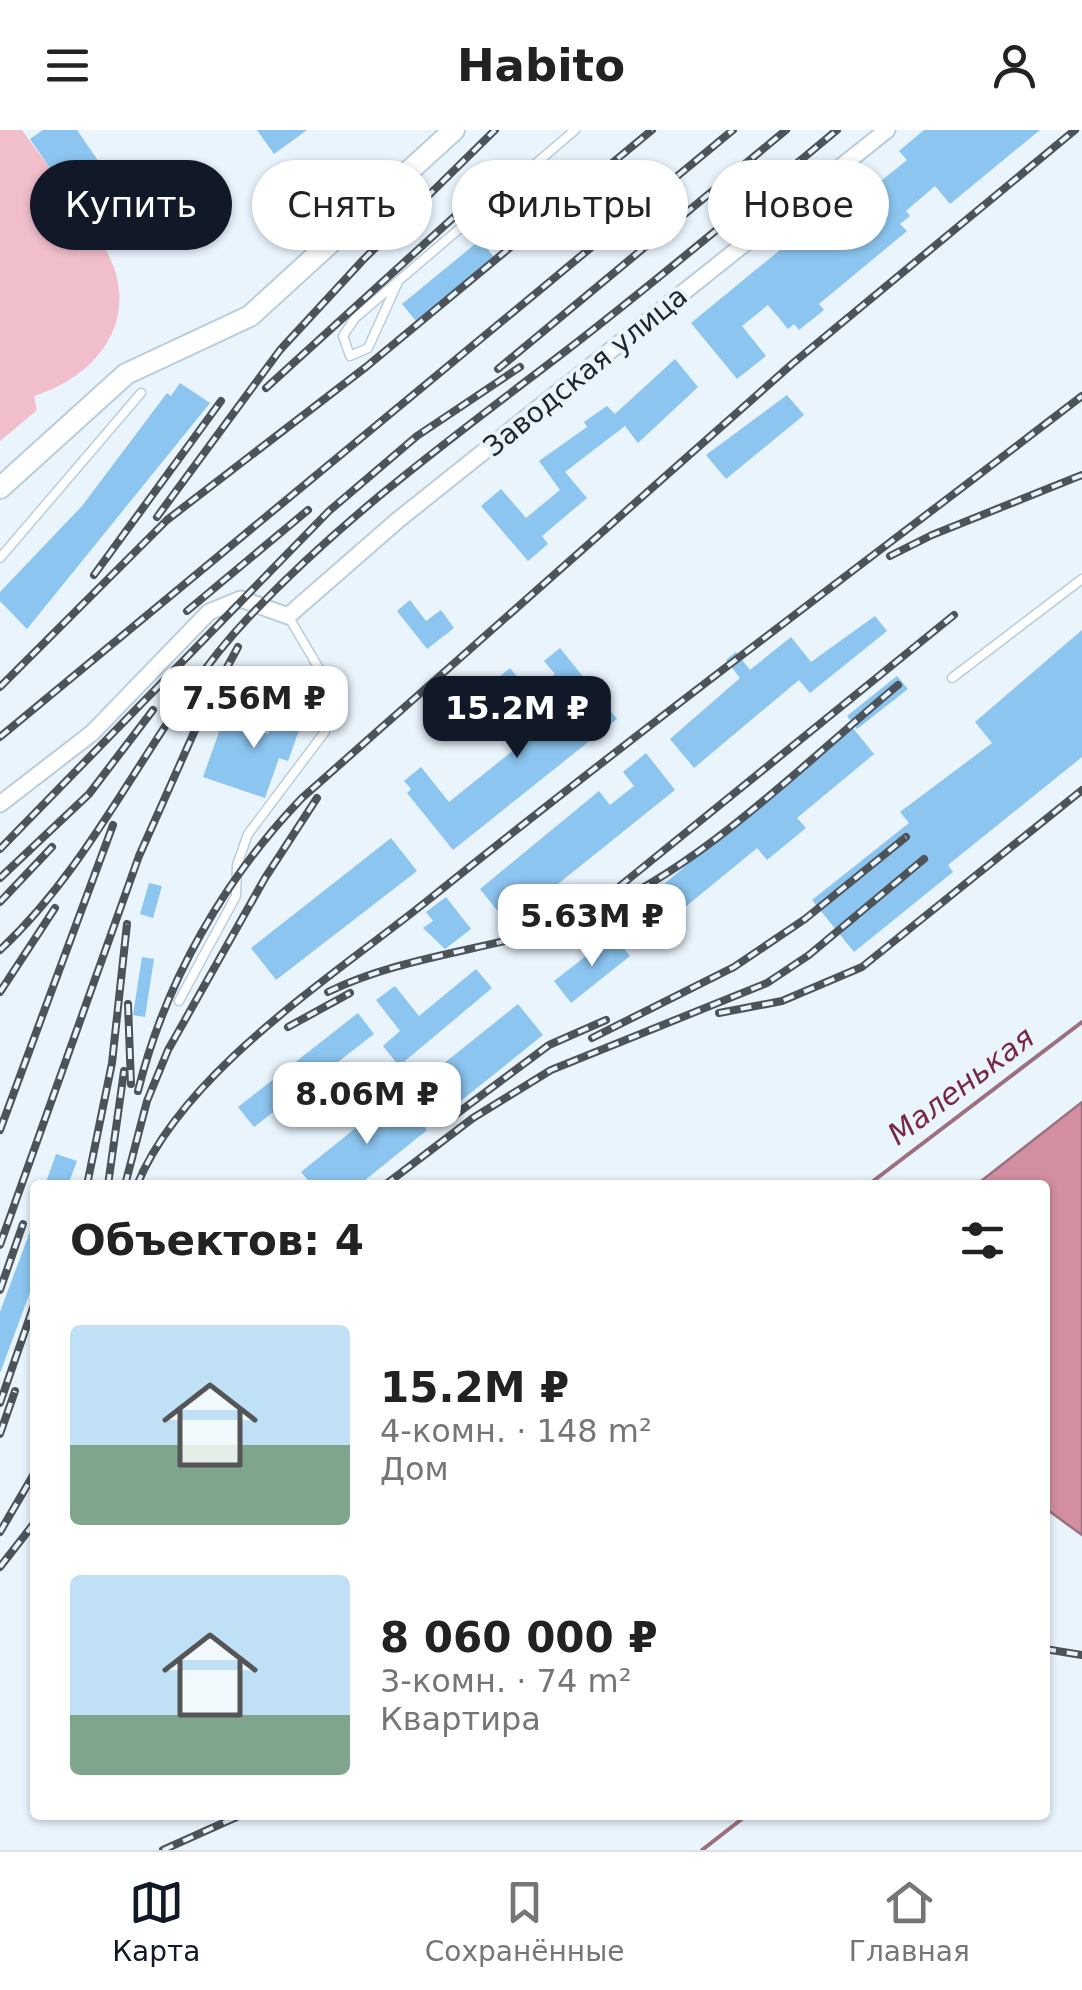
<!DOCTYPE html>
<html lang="ru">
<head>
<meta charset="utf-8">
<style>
	:root { --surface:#fff; --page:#f2f2f2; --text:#222; --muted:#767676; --line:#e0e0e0; --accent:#111827 }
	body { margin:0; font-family:"DejaVu Sans",sans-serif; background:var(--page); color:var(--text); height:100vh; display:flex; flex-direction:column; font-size:38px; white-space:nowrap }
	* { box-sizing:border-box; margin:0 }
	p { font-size:32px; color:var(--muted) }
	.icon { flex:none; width:55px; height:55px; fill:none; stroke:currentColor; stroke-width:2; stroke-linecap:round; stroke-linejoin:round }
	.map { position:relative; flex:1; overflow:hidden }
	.side { position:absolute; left:30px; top:1050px; width:1020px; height:640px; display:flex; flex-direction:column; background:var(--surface); border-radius:10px; box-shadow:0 2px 8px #0004 }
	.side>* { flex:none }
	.hud { position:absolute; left:30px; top:30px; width:1022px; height:90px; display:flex; gap:20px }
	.price { position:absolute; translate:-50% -85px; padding:0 22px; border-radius:20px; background:#fff; color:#222; font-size:32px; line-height:65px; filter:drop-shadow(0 2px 5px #0008) }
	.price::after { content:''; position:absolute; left:50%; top:60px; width:30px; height:22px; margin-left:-15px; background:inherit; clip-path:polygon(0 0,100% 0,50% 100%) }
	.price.selected { background:var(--accent); color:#fff }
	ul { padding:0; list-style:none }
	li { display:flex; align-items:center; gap:30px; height:250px; padding:0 40px }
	li span { display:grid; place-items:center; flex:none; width:280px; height:200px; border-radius:10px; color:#555 }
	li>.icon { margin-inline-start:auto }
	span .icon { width:120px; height:120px; fill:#fffc; stroke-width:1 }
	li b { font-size:42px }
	h2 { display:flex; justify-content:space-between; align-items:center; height:120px; padding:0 40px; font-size:42px }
	.pill { padding:0 35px; border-radius:45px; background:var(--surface); box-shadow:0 2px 8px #0004; font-size:35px; line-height:90px }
	.pill.selected { background:var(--accent); color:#fff }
	header { display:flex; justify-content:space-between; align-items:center; height:130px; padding:0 40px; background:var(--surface); font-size:45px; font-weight:700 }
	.tab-bar { display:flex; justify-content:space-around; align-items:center; height:140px; border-top:2px solid var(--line); background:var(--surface); font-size:28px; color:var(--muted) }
	.tab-bar a { display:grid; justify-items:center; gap:5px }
	.tab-bar .selected { color:var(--accent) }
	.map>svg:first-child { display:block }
	.green { fill:#f1bfcc }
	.water { fill:#d18fa1; stroke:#9c707e; stroke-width:2.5 }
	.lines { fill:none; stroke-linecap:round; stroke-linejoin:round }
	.stream { stroke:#9c707e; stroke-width:4 }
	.building { fill:#8cc5ef }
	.service-casing { stroke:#bacddb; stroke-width:11 }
	.minor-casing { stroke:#bacddb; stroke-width:19 }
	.tertiary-casing { stroke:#bacddb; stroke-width:24 }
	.service { stroke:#fff; stroke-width:8 }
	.minor { stroke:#fff; stroke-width:15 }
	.tertiary { stroke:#fff; stroke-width:20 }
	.rail-casing { stroke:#4c545a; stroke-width:8 }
	.rail { stroke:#e9f4fd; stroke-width:4; stroke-dasharray:11; stroke-linecap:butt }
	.labels { text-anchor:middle; stroke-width:8; stroke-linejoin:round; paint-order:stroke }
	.street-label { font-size:28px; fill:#1f262b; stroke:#e9f4fd }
	.water-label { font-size:30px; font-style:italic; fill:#782845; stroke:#e9f4fd }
</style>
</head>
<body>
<header><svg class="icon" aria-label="menu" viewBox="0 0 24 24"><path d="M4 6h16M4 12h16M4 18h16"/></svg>Habito<svg class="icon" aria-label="person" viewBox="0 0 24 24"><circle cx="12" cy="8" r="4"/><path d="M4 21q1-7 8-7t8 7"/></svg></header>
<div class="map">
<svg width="1082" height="1720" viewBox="0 0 1082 1720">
	<rect width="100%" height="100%" fill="#e9f4fd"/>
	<path class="green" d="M 0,0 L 22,0 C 50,40 88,82 109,126 C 141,192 95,247 34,266 L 37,280 L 0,311 Z"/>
	<path class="water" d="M 1082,972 L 1082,1405 L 1045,1378 L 1045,1055 L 976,1055 Z"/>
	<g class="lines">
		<g class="stream">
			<path d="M 868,1055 L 1082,892"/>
			<path d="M 702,1720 L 747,1685"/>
		</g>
	</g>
	<g class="building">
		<path d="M 43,0 L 77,0 L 101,35 L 88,44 L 106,71 L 84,87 L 30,9 Z"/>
		<path d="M 257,0 L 307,0 L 274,24 Z"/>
		<path d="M 924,0 L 1040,0 L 950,74 L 935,56 L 906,81 L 910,86 L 900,94 L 907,101 L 819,174 L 824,180 L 799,200 L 794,194 L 788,199 L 768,175 L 742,196 L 766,226 L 737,249 L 691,193 L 869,47 L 876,55 L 907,30 L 899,21 Z"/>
		<path d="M 480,110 L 494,127 L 416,191 L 402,174 Z"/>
		<path d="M 675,229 L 698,257 L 638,313 L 625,296 L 565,342 L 587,368 L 542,406 L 548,414 L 528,431 L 481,376 L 501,359 L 526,388 L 560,360 L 539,331 L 587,297 L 584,292 L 607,276 L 615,284 Z"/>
		<path d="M 180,253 L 210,273 L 27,499 L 0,471 L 0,462 L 82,376 L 167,263 L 171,266 Z"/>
		<path d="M 787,265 L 804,285 L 726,349 L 706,325 Z"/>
		<path d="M 410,470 L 426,491 L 441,480 L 454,498 L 427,519 L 397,481 Z"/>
		<path d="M 875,486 L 887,501 L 810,563 L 799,550 L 694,638 L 670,609 L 740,548 L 726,530 L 736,522 L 750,540 L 791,507 L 811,532 Z"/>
		<path d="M 1082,500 L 1082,627 L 948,735 L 953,742 L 854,822 L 812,770 L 909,693 L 900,682 L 992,613 L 975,592 Z"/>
		<path d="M 560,518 L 617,589 L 453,720 L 407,663 L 411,659 L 404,651 L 421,637 L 449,672 L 571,574 L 550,548 L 555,544 L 544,531 Z"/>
		<path d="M 510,538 L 527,559 L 499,582 L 482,561 Z"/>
		<path d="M 897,546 L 908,559 L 857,599 L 847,586 Z"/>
		<path d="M 281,568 L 307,578 L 288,631 L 279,628 L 265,668 L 203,647 L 224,588 L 268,604 Z"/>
		<path d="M 852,597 L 874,624 L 797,688 L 806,698 L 767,730 L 757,718 L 678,783 L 658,759 Z"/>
		<path d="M 646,623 L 675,660 L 508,794 L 480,759 L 599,661 L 610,675 L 634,656 L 623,642 Z"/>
		<path d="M 391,708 L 417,741 L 276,850 L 251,818 Z"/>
		<path d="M 149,753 L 162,756 L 153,788 L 140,784 Z"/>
		<path d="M 446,767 L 471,799 L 445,819 L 423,798 L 433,791 L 426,782 Z"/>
		<path d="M 613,805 L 630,826 L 571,873 L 554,851 Z"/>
		<path d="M 142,827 L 154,829 L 145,887 L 133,885 Z"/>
		<path d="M 476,839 L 492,858 L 399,936 L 383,916 L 400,901 L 376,870 L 395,856 L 419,886 Z"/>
		<path d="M 518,874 L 543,905 L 457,974 L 432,943 Z"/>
		<path d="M 358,883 L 374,904 L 254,997 L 238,977 Z"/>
		<path d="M 398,964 L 427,1000 L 359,1055 L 312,1055 L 301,1042 Z"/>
		<path d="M 56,1024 L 77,1031 L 68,1055 L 45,1055 Z"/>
		<path d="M 35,1088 L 35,1149 L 0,1243 L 0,1182 Z"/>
	</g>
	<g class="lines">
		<defs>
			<g id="service">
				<path d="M 398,152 L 368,218 L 350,226 L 343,206 L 355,188 L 575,0"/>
				<path d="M 0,428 L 141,263"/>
				<path d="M 952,548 L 1082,449"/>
				<path d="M 179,871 L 236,766 L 237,735 L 248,704 L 324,603 L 336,579 L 333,562 L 288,486"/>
			</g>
			<path id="minor" d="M 0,674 L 92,603 L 209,482 L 241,469 L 288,486 L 398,390 L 887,0"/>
			<path id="tertiary" d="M 0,358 L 126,244 L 250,186 L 454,0"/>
		</defs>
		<use href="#service" class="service-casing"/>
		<use href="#minor" class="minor-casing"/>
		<use href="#tertiary" class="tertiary-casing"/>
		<use href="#service" class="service"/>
		<use href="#minor" class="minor"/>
		<use href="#tertiary" class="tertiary"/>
		<defs>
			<g id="rail">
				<path d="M 498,239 L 786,0"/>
				<path d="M 266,258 L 510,36"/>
				<path d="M 157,387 L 280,220 L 363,130 L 495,0"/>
				<path d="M 890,426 L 932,405 L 1082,345"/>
				<path d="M 94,445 L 221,271"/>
				<path d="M 187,481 L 308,380"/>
				<path d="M 0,557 L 167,390 L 366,237 L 652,0"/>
				<path d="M 0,607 L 733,0"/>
				<path d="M 0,719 L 329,381 L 417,306 L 520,237"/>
				<path d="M 0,748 L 89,664 L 153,580"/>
				<path d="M 620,756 L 954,485"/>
				<path d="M 0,772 L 52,717"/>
				<path d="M 0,820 C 103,724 153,588 249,487 C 345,385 456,305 567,220 C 659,149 748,74 837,0"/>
				<path d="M 0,862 L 55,778"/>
				<path d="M 328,862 C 410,822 505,820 589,785 C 703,737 804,633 898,555"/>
				<path d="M 128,874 L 131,954"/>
				<path d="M 719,883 L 782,871 L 862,837 L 1082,660"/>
				<path d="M 288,897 L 350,863"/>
				<path d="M 592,908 L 734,837 L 805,789 L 906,707"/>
				<path d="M 138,961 C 165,852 224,749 302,668 L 792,234 L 1075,0"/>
				<path d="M 451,988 L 549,915 L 606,890"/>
				<path d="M 0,1000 L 113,695"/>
				<path d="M 87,1055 L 112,933 L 127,794"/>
				<path d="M 108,1055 L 124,941"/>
				<path d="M 125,1055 L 147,971 L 168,920 L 265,748 L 317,668"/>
				<path d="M 137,1055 C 184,941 332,847 427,771 C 642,598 863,434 1082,266"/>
				<path d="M 385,1055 L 473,988 L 551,940 L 767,853 L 809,825 L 924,729"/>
				<path d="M 0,1115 L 139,726 L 204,580 L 238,517"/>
				<path d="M 0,1160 L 23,1094"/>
				<path d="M 0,1273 L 35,1172"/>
				<path d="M 0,1304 L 15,1261"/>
				<path d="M 0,1402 L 35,1342"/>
				<path d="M 0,1437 L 35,1392"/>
				<path d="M 1045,1519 L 1082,1525"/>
				<path d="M 163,1720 L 241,1685"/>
			</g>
		</defs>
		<use href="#rail" class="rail-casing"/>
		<use href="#rail" class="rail"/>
	</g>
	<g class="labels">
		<g class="street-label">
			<text transform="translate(585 241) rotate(-39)" y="10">Заводская улица</text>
		</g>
		<g class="water-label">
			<text transform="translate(961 956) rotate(-37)" y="10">Маленькая</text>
		</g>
	</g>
</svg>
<b class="price" style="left:254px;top:621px">7.56M ₽</b>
<b class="price selected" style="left:517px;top:631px">15.2M ₽</b>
<b class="price" style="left:592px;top:839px">5.63M ₽</b>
<b class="price" style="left:367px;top:1017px">8.06M ₽</b>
<div class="hud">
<a class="pill selected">Купить</a>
<a class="pill">Снять</a>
<a class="pill">Фильтры</a>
<a class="pill">Новое</a>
</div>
<section class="side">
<h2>Объектов: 4<svg class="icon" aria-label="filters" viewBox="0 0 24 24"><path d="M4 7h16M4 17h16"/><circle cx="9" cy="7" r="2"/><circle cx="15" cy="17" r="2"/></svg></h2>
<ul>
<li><span style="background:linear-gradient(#bfe0f5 60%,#7fa58c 0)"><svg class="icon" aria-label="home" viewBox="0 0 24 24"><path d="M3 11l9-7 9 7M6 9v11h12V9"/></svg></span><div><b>15.2M ₽</b><p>4-комн. · 148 m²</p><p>Дом</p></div></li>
<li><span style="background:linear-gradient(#bfe0f5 70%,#7fa58c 0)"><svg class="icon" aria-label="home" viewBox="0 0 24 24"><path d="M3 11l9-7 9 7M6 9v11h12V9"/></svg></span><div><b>8 060 000 ₽</b><p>3-комн. · 74 m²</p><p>Квартира</p></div></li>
</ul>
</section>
</div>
<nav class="tab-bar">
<a class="selected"><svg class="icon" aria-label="map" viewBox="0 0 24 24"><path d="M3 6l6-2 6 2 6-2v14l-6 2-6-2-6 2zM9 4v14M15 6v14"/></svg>Карта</a>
<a><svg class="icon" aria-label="saved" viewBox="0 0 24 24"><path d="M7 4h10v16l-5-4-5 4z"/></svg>Сохранённые</a>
<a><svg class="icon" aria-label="home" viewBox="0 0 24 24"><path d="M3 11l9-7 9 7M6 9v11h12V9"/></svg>Главная</a>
</nav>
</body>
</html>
